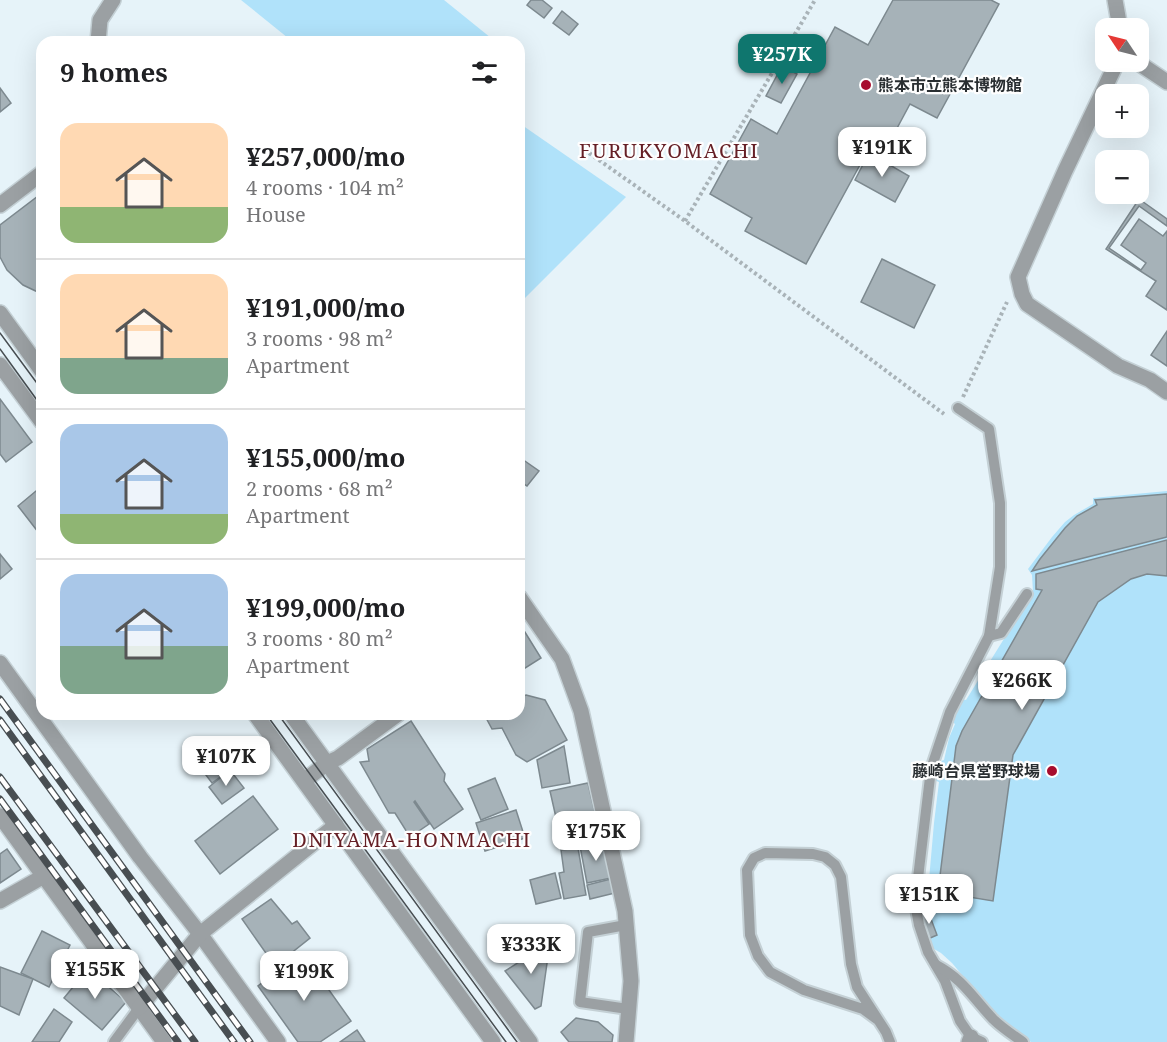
<!DOCTYPE html>
<html lang="en">
<head>
<meta charset="utf-8">
<style>
	:root { --surface:#fff; --page:#f6f6f6; --text:#202124; --muted:#757577; --line:#e0e0e0; --accent:#0f766e }
	body { margin:0; font-family:"Noto Serif","Noto Sans JP",serif; background:var(--page); color:var(--text); height:100vh; display:flex; flex-direction:column; font-size:22px; white-space:nowrap }
	* { box-sizing:border-box; margin:0 }
	p { font-size:20px; color:var(--muted) }
	.icon { flex:none; width:33px; height:33px; fill:none; stroke:currentColor; stroke-width:2; stroke-linecap:round; stroke-linejoin:round }
	.map { position:relative; flex:1; overflow:hidden }
	.side { position:absolute; left:36px; top:36px; width:489px; height:684px; display:flex; flex-direction:column; background:var(--surface); border-radius:18px; box-shadow:0 6px 24px #0002 }
	.side>* { flex:none }
	.needle { width:39px; rotate:305deg }
	.controls { position:absolute; left:1095px; top:18px; display:grid; gap:12px }
	.controls a { display:grid; place-items:center; width:54px; height:54px; border-radius:12px; background:var(--surface); box-shadow:0 6px 24px #0002; font-size:30px }
	.price { position:absolute; translate:-50% -51px; padding:0 14px; border-radius:12px; background:#fff; color:#222; font-size:20px; line-height:39px; filter:drop-shadow(0 2px 3px #0008) }
	.price::after { content:''; position:absolute; left:50%; top:36px; width:18px; height:14px; margin-left:-9px; background:inherit; clip-path:polygon(0 0,100% 0,50% 100%) }
	.price.active { background:var(--accent); color:#fff }
	ul { padding:0; list-style:none }
	li { display:flex; align-items:center; gap:18px; height:150px; padding:0 24px }
	li+li { border-top:2px solid var(--line) }
	li span { display:grid; place-items:center; flex:none; width:168px; height:120px; border-radius:18px; color:#555 }
	li>.icon { margin-inline-start:auto }
	span .icon { width:72px; height:72px; fill:#fffc; stroke-width:1 }
	li b { font-size:26px }
	h2 { display:flex; justify-content:space-between; align-items:center; height:72px; padding:0 24px; font-size:26px }
	.map>svg:first-child { display:block }
	.green { fill:#b0e2fa }
	.building { fill:#a6b2b8; stroke:#7d898f; stroke-width:1.5 }
	.lines { fill:none; stroke-linecap:round; stroke-linejoin:round }
	.service-casing { stroke:#c4d0d5; stroke-width:14 }
	.minor-casing { stroke:#c4d0d5; stroke-width:18 }
	.tertiary-casing { stroke:#c4d0d5; stroke-width:18 }
	.path { stroke:#a9b3b8; stroke-width:4; stroke-dasharray:3 3; stroke-linecap:butt }
	.service { stroke:#9ba0a3; stroke-width:10 }
	.minor { stroke:#9ba0a3; stroke-width:15 }
	.tertiary { stroke:#9ba0a3; stroke-width:15 }
	.tram { stroke:#484e52; stroke-width:1.5 }
	.rail-casing { stroke:#484e52; stroke-width:7 }
	.rail { stroke:#fefefe; stroke-width:4.5; stroke-dasharray:14; stroke-linecap:butt }
	.poi-dot { fill:#a70d2e; stroke:#fefefe; stroke-width:2 }
	.labels { text-anchor:middle; stroke-width:4.5; stroke-linejoin:round; paint-order:stroke }
	.poi-label { font-size:16px; font-weight:bold; fill:#292e31; stroke:#fefefe; text-anchor:start }
	.quarter-label { font-size:20px; letter-spacing:1.5px; fill:#651f25; stroke:#fefefe }
</style>
</head>
<body>
<div class="map">
<svg width="1167" height="1042" viewBox="0 0 1167 1042">
	<rect width="100%" height="100%" fill="#e6f3f9"/>
	<g class="green">
		<path d="M 241,0 L 444,0 L 496,42 L 293,42 Z"/>
		<path d="M 519,123 L 626,197 L 519,304 Z"/>
		<path d="M 1167,491 L 1167,1042 L 1031,1042 L 1003,1024 L 952,963 L 941,953 L 927,945 L 917,906 L 929,880 L 934,823 L 939,782 L 934,780 L 938,762 L 944,760 L 949,738 L 955,724 L 950,720 L 962,699 L 966,700 L 1033,592 L 1032,575 L 1028,569 L 1052,537 L 1065,522 L 1074,515 L 1093,504 L 1093,498 Z"/>
	</g>
	<g class="building">
		<path d="M 531,0 L 542,0 L 552,8 L 544,18 L 527,5 Z"/>
		<path d="M 893,0 L 991,0 L 999,4 L 937,118 L 910,104 L 880,160 L 867,152 L 806,264 L 745,231 L 752,218 L 710,194 L 751,119 L 777,134 L 835,27 L 868,45 Z"/>
		<path d="M 562,11 L 578,24 L 569,35 L 553,23 Z"/>
		<path d="M 782,66 L 797,74 L 781,103 L 766,96 Z"/>
		<path d="M 0,88 L 11,103 L 0,112 Z"/>
		<path d="M 868,155 L 882,163 L 883,161 L 909,176 L 895,202 L 855,180 Z"/>
		<path d="M 42,193 L 42,294 L 23,285 L 7,270 L 0,257 L 0,225 Z"/>
		<path d="M 1139,199 L 1167,219 L 1167,226 L 1139,206 L 1109,248 L 1141,270 L 1146,263 L 1121,245 L 1139,219 L 1163,236 L 1167,231 L 1167,310 L 1146,296 L 1156,281 L 1106,249 Z"/>
		<path d="M 882,259 L 935,285 L 914,328 L 861,302 Z"/>
		<path d="M 1167,331 L 1167,366 L 1151,355 Z"/>
		<path d="M 0,399 L 32,442 L 6,462 L 0,454 Z"/>
		<path d="M 522,459 L 539,471 L 527,486 L 519,481 L 519,463 Z"/>
		<path d="M 42,486 L 42,537 L 18,506 Z"/>
		<path d="M 1167,494 L 1167,537 L 1032,571 L 1040,559 L 1065,528 L 1077,516 L 1097,505 L 1095,500 Z"/>
		<path d="M 1167,540 L 1167,576 L 1147,574 L 1131,579 L 1098,602 L 1013,755 L 993,901 L 938,892 L 956,746 L 962,731 L 1042,590 L 1036,589 L 1036,574 Z"/>
		<path d="M 0,554 L 12,569 L 0,579 Z"/>
		<path d="M 523,629 L 541,658 L 519,672 L 519,631 Z"/>
		<path d="M 526,695 L 545,700 L 567,740 L 527,762 L 516,755 L 502,728 L 492,729 L 485,716 L 490,714 L 519,714 L 519,698 Z"/>
		<path d="M 411,721 L 445,774 L 444,781 L 463,809 L 434,829 L 415,801 L 414,802 L 429,824 L 410,837 L 395,813 L 389,813 L 360,762 L 369,761 L 367,749 Z"/>
		<path d="M 221,739 L 238,764 L 212,783 L 193,758 Z"/>
		<path d="M 564,746 L 570,783 L 542,788 L 537,760 Z"/>
		<path d="M 230,770 L 244,788 L 222,804 L 209,787 Z"/>
		<path d="M 495,778 L 508,809 L 481,820 L 468,789 Z"/>
		<path d="M 588,783 L 595,813 L 557,822 L 550,791 Z"/>
		<path d="M 253,796 L 278,829 L 220,874 L 195,841 Z"/>
		<path d="M 516,810 L 525,838 L 485,851 L 476,823 Z"/>
		<path d="M 604,841 L 611,878 L 587,883 L 580,846 Z"/>
		<path d="M 578,848 L 586,895 L 564,899 L 559,873 L 564,872 L 561,850 Z"/>
		<path d="M 7,849 L 21,869 L 0,883 L 0,854 Z"/>
		<path d="M 555,873 L 561,898 L 536,904 L 530,880 Z"/>
		<path d="M 611,879 L 615,893 L 590,899 L 587,885 Z"/>
		<path d="M 271,899 L 292,924 L 297,921 L 310,938 L 275,966 L 242,919 Z"/>
		<path d="M 928,911 L 937,935 L 928,939 L 921,914 Z"/>
		<path d="M 42,931 L 70,945 L 49,987 L 21,973 Z"/>
		<path d="M 550,942 L 541,1006 L 535,1009 L 505,971 Z"/>
		<path d="M 302,952 L 351,1021 L 320,1042 L 298,1042 L 258,986 Z"/>
		<path d="M 0,967 L 33,979 L 19,1015 L 0,1006 Z"/>
		<path d="M 88,969 L 126,1002 L 102,1030 L 64,998 Z"/>
		<path d="M 54,1009 L 72,1022 L 59,1042 L 32,1042 Z"/>
		<path d="M 576,1018 L 598,1022 L 613,1035 L 612,1042 L 569,1042 L 561,1032 Z"/>
		<path d="M 357,1030 L 365,1042 L 340,1042 Z"/>
	</g>
	<g class="lines">
		<defs>
			<g id="service">
				<path d="M 958,408 L 989,429 L 1000,503 L 1000,567 L 989,636 L 950,712 L 931,769 L 915,903 L 919,925 L 928,952 L 945,981 L 960,1021 L 971,1037 L 982,1042"/>
				<path d="M 989,636 L 1001,633 L 1027,594"/>
				<path d="M 626,925 L 588,932 L 580,1002 L 628,1009"/>
				<path d="M 936,965 C 963,979 973,998 993,1019 C 1002,1028 1013,1035 1023,1042"/>
				<path d="M 878,1020 L 863,1009 L 804,990 L 770,972 L 758,956 L 750,935 L 747,870 L 754,858 L 765,853 L 813,854 L 825,857 L 835,865 L 841,877 L 851,964 L 857,987 L 886,1032 L 890,1042"/>
				<path d="M 114,1042 L 139,1008"/>
			</g>
			<g id="minor">
				<path d="M 1115,0 L 1120,28"/>
				<path d="M 98,42 L 100,20 L 113,0"/>
				<path d="M 1117,62 L 1065,171 L 1018,277 L 1022,294 L 1027,304 L 1118,366 L 1150,380 L 1167,392"/>
				<path d="M 1137,62 L 1167,82"/>
				<path d="M 0,205 L 42,173"/>
				<path d="M 519,597 L 562,659 L 581,711 L 625,911 L 631,981 L 626,1042"/>
				<path d="M 0,663 L 140,857 L 200,934 L 278,1042"/>
				<path d="M 304,781 L 327,763 L 338,758 L 398,714"/>
				<path d="M 0,816 L 164,1042"/>
				<path d="M 0,901 L 44,876"/>
				<path d="M 139,1008 L 200,934 L 336,825"/>
				<path d="M 969,1042 L 971,1037"/>
			</g>
			<g id="tertiary">
				<path d="M 0,313 L 42,371"/>
				<path d="M 0,365 L 42,422"/>
				<path d="M 255,714 L 493,1042"/>
				<path d="M 291,714 L 530,1042"/>
			</g>
		</defs>
		<use href="#service" class="service-casing"/>
		<use href="#minor" class="minor-casing"/>
		<use href="#tertiary" class="tertiary-casing"/>
		<g class="path">
			<path d="M 589,153 L 685,221 L 944,414"/>
			<path d="M 685,221 L 815,0"/>
			<path d="M 963,397 L 1007,302"/>
		</g>
		<use href="#service" class="service"/>
		<use href="#minor" class="minor"/>
		<use href="#tertiary" class="tertiary"/>
		<g class="tram">
			<path d="M 0,333 L 42,390"/>
			<path d="M 0,349 L 42,407"/>
			<path d="M 266,714 L 506,1042"/>
			<path d="M 278,714 L 517,1042"/>
		</g>
		<defs>
			<g id="rail">
				<path d="M 0,699 L 250,1042"/>
				<path d="M 0,720 L 234,1042"/>
				<path d="M 0,777 L 195,1042"/>
				<path d="M 0,799 L 178,1042"/>
			</g>
		</defs>
		<use href="#rail" class="rail-casing"/>
		<use href="#rail" class="rail"/>
	</g>
	<g class="poi-dot">
		<circle cx="866" cy="85" r="6"/>
		<circle cx="1052" cy="771" r="6"/>
	</g>
	<g class="labels">
		<g class="poi-label">
			<text x="878" y="91">熊本市立熊本博物館</text>
			<text x="1040" y="777" text-anchor="end">藤崎台県営野球場</text>
		</g>
		<g class="quarter-label">
			<text x="669" y="158">FURUKYOMACHI</text>
			<text x="412" y="847">DNIYAMA-HONMACHI</text>
		</g>
	</g>
</svg>
<div class="controls">
<a><svg class="needle" viewBox="-14 -14 28 28"><path d="M0-13l5 13h-10z" fill="#e53935"/><path d="M0 13l5-13h-10z" fill="#757577"/></svg></a>
<a>+</a>
<a>−</a>
</div>
<b class="price active" style="left:782px;top:85px">¥257K</b>
<b class="price" style="left:882px;top:178px">¥191K</b>
<b class="price" style="left:1022px;top:711px">¥266K</b>
<b class="price" style="left:226px;top:787px">¥107K</b>
<b class="price" style="left:596px;top:862px">¥175K</b>
<b class="price" style="left:929px;top:925px">¥151K</b>
<b class="price" style="left:531px;top:975px">¥333K</b>
<b class="price" style="left:95px;top:1000px">¥155K</b>
<b class="price" style="left:304px;top:1002px">¥199K</b>
<section class="side">
<h2>9 homes<svg class="icon" aria-label="filters" viewBox="0 0 24 24"><path d="M4 7h16M4 17h16"/><circle cx="9" cy="7" r="2"/><circle cx="15" cy="17" r="2"/></svg></h2>
<ul>
<li><span style="background:linear-gradient(#ffd9b3 70%,#8fb573 0)"><svg class="icon" aria-label="home" viewBox="0 0 24 24"><path d="M3 11l9-7 9 7M6 9v11h12V9"/></svg></span><div><b>¥257,000/mo</b><p>4 rooms · 104 m²</p><p>House</p></div></li>
<li><span style="background:linear-gradient(#ffd9b3 70%,#7fa58c 0)"><svg class="icon" aria-label="home" viewBox="0 0 24 24"><path d="M3 11l9-7 9 7M6 9v11h12V9"/></svg></span><div><b>¥191,000/mo</b><p>3 rooms · 98 m²</p><p>Apartment</p></div></li>
<li><span style="background:linear-gradient(#a9c7e8 75%,#8fb573 0)"><svg class="icon" aria-label="home" viewBox="0 0 24 24"><path d="M3 11l9-7 9 7M6 9v11h12V9"/></svg></span><div><b>¥155,000/mo</b><p>2 rooms · 68 m²</p><p>Apartment</p></div></li>
<li><span style="background:linear-gradient(#a9c7e8 60%,#7fa58c 0)"><svg class="icon" aria-label="home" viewBox="0 0 24 24"><path d="M3 11l9-7 9 7M6 9v11h12V9"/></svg></span><div><b>¥199,000/mo</b><p>3 rooms · 80 m²</p><p>Apartment</p></div></li>
</ul>
</section>
</div>
</body>
</html>
